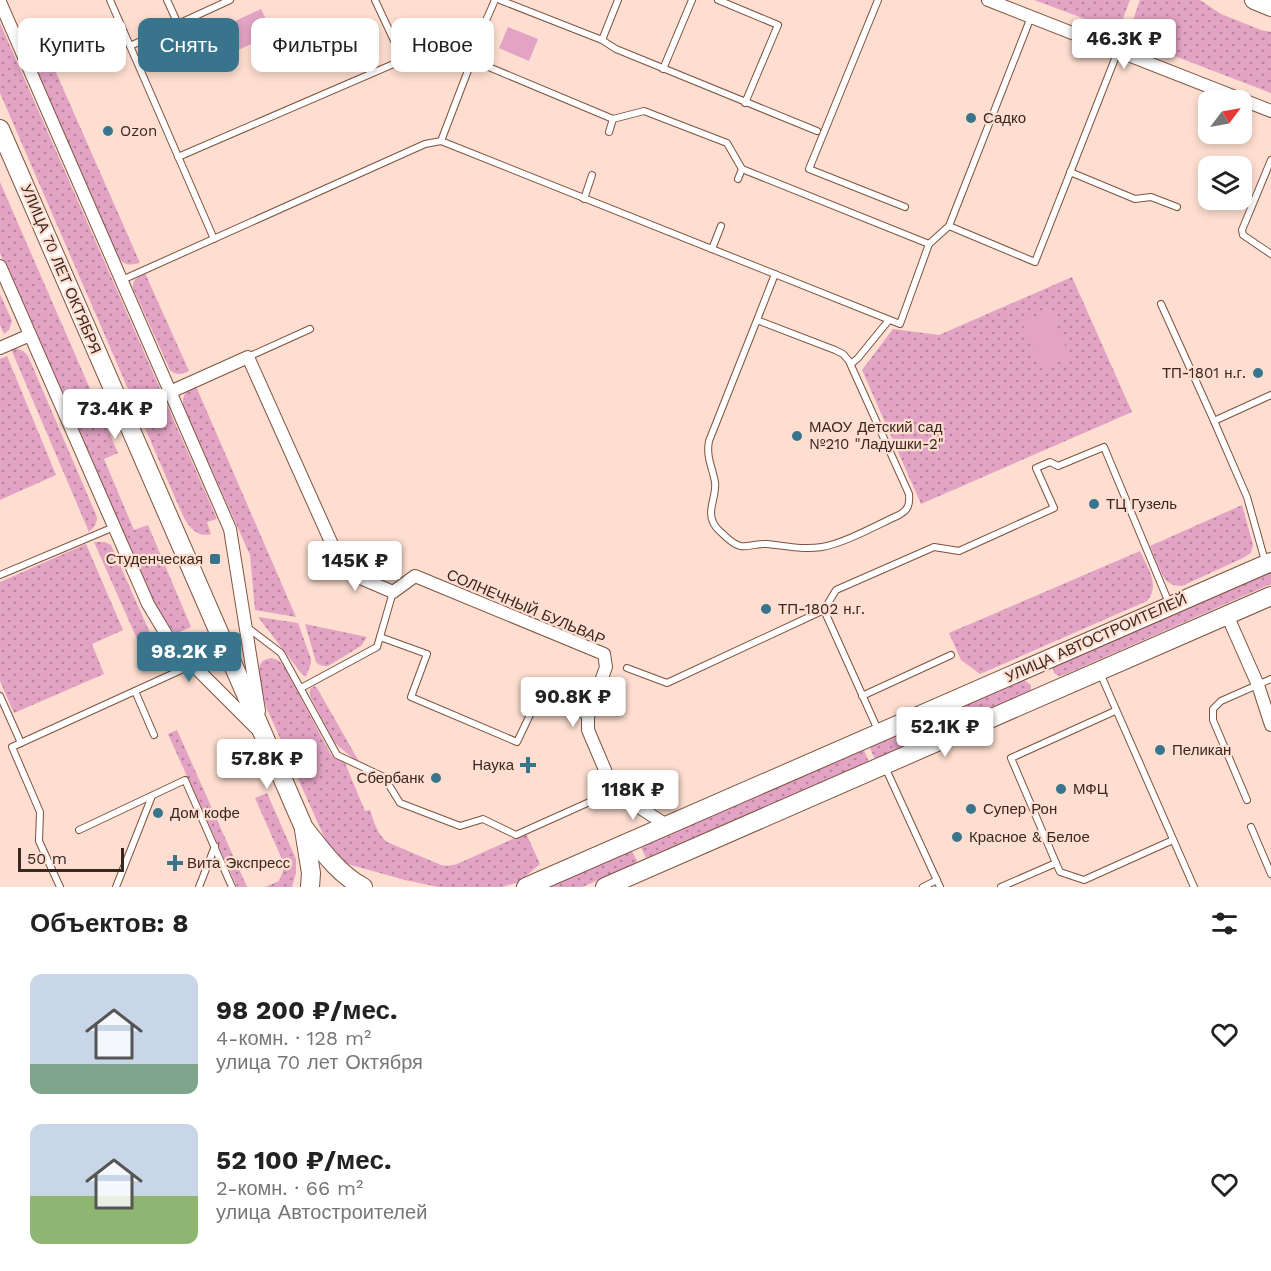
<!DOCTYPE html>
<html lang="ru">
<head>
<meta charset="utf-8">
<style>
	:root { --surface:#fff; --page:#f6f6f6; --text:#222; --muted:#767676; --accent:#38758c }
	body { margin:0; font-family:"Work Sans",sans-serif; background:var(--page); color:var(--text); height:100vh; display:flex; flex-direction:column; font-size:22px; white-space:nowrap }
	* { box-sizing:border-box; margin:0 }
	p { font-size:20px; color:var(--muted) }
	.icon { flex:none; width:33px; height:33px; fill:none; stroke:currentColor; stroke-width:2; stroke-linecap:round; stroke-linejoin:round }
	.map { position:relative; height:887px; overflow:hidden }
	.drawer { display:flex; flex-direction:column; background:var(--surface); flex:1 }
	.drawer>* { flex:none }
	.top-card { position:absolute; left:18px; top:18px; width:600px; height:54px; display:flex; gap:12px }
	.needle { width:39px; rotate:58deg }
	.buttons { position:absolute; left:1198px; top:90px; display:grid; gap:12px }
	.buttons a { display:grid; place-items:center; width:54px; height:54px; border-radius:12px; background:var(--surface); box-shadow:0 3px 9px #0003; font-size:30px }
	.scale { position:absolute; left:18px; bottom:15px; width:106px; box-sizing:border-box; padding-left:6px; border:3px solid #3a271f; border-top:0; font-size:16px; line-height:21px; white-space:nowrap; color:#3a271f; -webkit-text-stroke:4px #fdded0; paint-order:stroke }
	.price { position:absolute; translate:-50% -51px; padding:0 14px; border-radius:6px; background:#fff; color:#222; font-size:20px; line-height:39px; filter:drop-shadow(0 2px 3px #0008) }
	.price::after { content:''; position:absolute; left:50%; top:36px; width:18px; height:14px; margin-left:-9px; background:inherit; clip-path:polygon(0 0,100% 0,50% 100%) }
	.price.current { background:var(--accent); color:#fff }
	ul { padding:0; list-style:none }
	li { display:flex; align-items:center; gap:18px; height:150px; padding:0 30px }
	li span { display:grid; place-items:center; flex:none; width:168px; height:120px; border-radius:12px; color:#555 }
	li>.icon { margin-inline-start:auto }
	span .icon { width:72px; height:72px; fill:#fffc; stroke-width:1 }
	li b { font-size:26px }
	h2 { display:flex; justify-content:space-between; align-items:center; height:72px; padding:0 30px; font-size:26px }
	.chip { padding:0 21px; border-radius:12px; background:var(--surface); box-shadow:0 3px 9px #0003; font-size:21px; line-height:54px }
	.chip.current { background:var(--accent); color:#fff }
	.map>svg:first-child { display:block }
	.grass { fill:url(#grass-dots) }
	.pitch { fill:#e2a3c5 }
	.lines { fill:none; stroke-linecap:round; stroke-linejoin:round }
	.lane-casing { stroke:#7d523e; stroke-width:8 }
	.street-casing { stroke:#7d523e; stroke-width:14 }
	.secondary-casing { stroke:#7d523e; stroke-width:20 }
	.lane { stroke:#fff; stroke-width:6 }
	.street { stroke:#fff; stroke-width:12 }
	.secondary { stroke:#fff; stroke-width:18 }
	.poi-dot { fill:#38758c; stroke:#fdded0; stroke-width:2 }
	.labels { text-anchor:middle; stroke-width:4.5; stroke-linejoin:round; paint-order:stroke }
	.poi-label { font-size:15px; fill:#3a271f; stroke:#fdded0; text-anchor:start }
	.street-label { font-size:15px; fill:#3a271f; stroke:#fdded0 }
</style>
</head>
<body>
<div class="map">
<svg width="1271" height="887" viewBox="0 0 1271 887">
	<defs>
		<pattern id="grass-dots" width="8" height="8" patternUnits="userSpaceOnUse" patternTransform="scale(1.5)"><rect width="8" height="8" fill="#e2a3c5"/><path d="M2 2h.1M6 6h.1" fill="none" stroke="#b8859f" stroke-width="1.8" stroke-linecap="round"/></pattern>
	</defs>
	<rect width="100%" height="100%" fill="#fdded0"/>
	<g class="grass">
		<path d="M 1034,0 L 1130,0 L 1118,31 Z"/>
		<path d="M 1140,0 L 1200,0 L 1221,14 L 1261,30 L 1271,32 L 1271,93 L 1164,52 L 1166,45 L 1155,41 L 1152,47 L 1127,37 Z"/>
		<path d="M 0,23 L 217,519 L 207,522 L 211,534 C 197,538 189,527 183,516 L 0,93 Z"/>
		<path d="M 44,45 L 140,263 C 132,265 125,266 119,259 L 31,57 L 33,54 Z"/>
		<path d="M 0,182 L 118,453 L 104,459 L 134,530 L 148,525 L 191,627 L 175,634 L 150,599 L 0,253 Z"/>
		<path d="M 145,273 L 189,371 C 183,374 176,376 170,370 L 133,288 C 132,280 138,277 145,273 Z"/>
		<path d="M 1072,277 L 1132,412 L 921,504 L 862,370 L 893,329 L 939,335 Z"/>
		<path d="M 0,294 L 12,321 L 9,330 L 4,334 L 0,325 Z"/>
		<path d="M 11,349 C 19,349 23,349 28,356 L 97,517 C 97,524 94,527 89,532 Z"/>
		<path d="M 7,356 L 56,475 L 0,500 L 0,359 Z"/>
		<path d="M 195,384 L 296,617 L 255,610 L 250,555 L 183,405 C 183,394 186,390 195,384 Z"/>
		<path d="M 1242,505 L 1253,545 L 1251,553 L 1243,558 L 1182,586 C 1177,586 1172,585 1168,582 C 1161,577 1154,554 1150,546 Z"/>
		<path d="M 94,542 L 105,542 L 111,545 L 154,642 L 141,648 Z"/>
		<path d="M 86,544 L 123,630 L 92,644 L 104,674 L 14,713 L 0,681 L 0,582 Z"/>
		<path d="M 1140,551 C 1147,567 1161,586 1147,601 L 980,674 L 961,660 L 949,633 Z"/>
		<path d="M 1271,569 L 1271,584 L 1064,675 L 1059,676 L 1054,673 L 1053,669 L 1054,665 Z"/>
		<path d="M 258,617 L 298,623 L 311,659 L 311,663 L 306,677 L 301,673 Z"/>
		<path d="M 305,624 L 367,637 L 361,646 L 328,666 C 323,666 319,666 316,662 Z"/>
		<path d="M 271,658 C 277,659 280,661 284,666 L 330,753 L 333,757 L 345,763 L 365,811 L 370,810 C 374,822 377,834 387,842 L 441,865 L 448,866 L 457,864 L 526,833 L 540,864 L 519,882 L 502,887 L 438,887 L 405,880 L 344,863 L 330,849 L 325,839 L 267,709 C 264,699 254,671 262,662 C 265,659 268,659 271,658 Z"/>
		<path d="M 1024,680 L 1031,685 L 1031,690 L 1029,693 L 875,759 L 869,746 Z"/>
		<path d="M 314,686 L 317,688 L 361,765 L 335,743 L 310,696 L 310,689 Z"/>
		<path d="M 177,730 L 247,887 L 237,887 L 168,734 Z"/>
		<path d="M 863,748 L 869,762 L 646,858 L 640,845 Z"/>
		<path d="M 267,793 L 296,859 L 296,873 L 292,887 L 265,887 L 279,881 L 285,866 L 255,798 Z"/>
		<path d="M 631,849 L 638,863 L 582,887 L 544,887 Z"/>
	</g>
	<g class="pitch">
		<path d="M 261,9 L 273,34 L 219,59 L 208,34 Z"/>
		<path d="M 508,27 L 538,39 L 529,61 L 499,48 Z"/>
		<path d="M 1050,311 L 1070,357 L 1042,369 L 1022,323 Z"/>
	</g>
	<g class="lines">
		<defs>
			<g id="lane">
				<path d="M 110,0 L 214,239"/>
				<path d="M 167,0 L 178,24 L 230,0"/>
				<path d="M 375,0 L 403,60"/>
				<path d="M 500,0 L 602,40 L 618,0"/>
				<path d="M 718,0 L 778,25 L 745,103"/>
				<path d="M 878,0 L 809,169 L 905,207"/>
				<path d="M 602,40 L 616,49 L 817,131"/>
				<path d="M 130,46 L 178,24"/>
				<path d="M 472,60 L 613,119 L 644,111 L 727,143 L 742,169 L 929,244"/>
				<path d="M 663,69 L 692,0"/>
				<path d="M 609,132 L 613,119"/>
				<path d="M 441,141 L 472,60 L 484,25 L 495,0"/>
				<path d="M 178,157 L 484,25"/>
				<path d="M 1271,160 L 1242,230 L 1243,235 L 1271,254"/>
				<path d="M 1070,172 L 1135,199 L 1151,197 L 1177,207"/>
				<path d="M 738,179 L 742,169"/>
				<path d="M 584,199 L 592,175"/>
				<path d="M 949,226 L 1035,262 L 1118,51"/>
				<path d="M 712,249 L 721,226"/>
				<path d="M 122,280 L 425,144 L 441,141 L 900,324 L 929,244 L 949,226 L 1031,17"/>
				<path d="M 1161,304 L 1214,421 L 1247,497 L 1265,561"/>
				<path d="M 757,320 L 835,350 L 843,354 L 849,361 L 909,494 C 910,505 908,510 899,515 C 877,525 845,543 822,547 C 803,550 786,546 767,544 C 746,543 744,554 725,536 C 721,532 715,528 713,522 C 707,510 717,495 715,482 C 712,466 706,457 709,441 L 757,320 L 775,274"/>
				<path d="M 248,357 L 310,329"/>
				<path d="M 851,364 L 858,358 L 889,320"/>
				<path d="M 1214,421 L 1271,395"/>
				<path d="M 0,575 L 114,527"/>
				<path d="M 824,610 L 878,730"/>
				<path d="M 248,628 L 281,653 L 337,755 L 384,777 L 400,803 L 460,826 L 483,819 L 516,835 L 614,791"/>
				<path d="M 380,637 L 393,592"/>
				<path d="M 627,668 L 667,683 L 824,610 L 836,590 L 934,547 L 959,551 L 1054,508 L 1036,468 L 1050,462 L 1058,466 L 1104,447 L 1169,603"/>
				<path d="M 1100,673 L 1194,887"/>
				<path d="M 301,688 L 377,647 L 380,637 L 427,654 L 411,697 L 517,742 L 538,698 L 588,717"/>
				<path d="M 135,691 L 154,735"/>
				<path d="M 0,696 L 21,743"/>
				<path d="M 862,696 L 951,655"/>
				<path d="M 885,767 L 940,887"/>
				<path d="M 1247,800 L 1213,720 L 1213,709 L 1221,701 L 1271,679"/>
				<path d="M 1251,827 L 1271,874"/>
				<path d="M 79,830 L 185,780 L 232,887"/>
				<path d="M 1056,863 L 1011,758 L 1115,711"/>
				<path d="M 60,887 L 39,841 L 40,812 L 12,747 L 192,665"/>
				<path d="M 116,887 L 152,796"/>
				<path d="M 199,887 L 215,846"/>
				<path d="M 923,887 L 937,880"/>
				<path d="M 1001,887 L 1056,863 L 1060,872 L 1084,880 L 1173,840"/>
			</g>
			<g id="street">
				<path d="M 988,0 L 1271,111"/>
				<path d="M 0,2 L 230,529 L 259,711"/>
				<path d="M 0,266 L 148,604 L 172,644 L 259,731"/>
				<path d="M 0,348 L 30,335"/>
				<path d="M 170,392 L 248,357 L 344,571 L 393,592 L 415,576 L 604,654 L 606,667 L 588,717 L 588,730 L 614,791 L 668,826"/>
				<path d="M 1227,615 L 1258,685 L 1271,725"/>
			</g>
			<g id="secondary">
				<path d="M 1254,0 L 1271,7"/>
				<path d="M 0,129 L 304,828 C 321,849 338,874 363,887"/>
				<path d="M 304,830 L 311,873 L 310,887"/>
				<path d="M 526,887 L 1271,562"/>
				<path d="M 605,887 L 1271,596"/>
			</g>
		</defs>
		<use href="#lane" class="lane-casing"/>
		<use href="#street" class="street-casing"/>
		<use href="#secondary" class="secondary-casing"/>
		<use href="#lane" class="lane"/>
		<use href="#street" class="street"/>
		<use href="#secondary" class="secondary"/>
	</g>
	<g class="poi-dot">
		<circle cx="971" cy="118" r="6"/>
		<circle cx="108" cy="131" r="6"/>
		<circle cx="1258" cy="373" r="6"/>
		<circle cx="797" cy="436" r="6"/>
		<circle cx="1094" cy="504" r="6"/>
		<rect x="209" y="553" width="12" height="12" rx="3"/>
		<circle cx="766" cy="609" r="6"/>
		<circle cx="1160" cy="750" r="6"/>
		<path d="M525 756h6v6h6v6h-6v6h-6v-6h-6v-6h6z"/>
		<circle cx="436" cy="778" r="6"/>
		<circle cx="1061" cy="789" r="6"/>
		<circle cx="971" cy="809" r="6"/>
		<circle cx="158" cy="813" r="6"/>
		<circle cx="957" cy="837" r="6"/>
		<path d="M172 854h6v6h6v6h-6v6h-6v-6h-6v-6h6z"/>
	</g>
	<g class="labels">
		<g class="poi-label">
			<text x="983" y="123">Садко</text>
			<text x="120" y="136">Ozon</text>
			<text x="1246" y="378" text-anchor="end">ТП-1801 н.г.</text>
			<text x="809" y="432">МАОУ Детский сад<tspan x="809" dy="17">№210 "Ладушки-2"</tspan></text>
			<text x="1106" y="509">ТЦ Гузель</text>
			<text x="203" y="564" text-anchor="end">Студенческая</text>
			<text x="778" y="614">ТП-1802 н.г.</text>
			<text x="1172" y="755">Пеликан</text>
			<text x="514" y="770" text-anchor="end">Наука</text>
			<text x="424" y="783" text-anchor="end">Сбербанк</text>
			<text x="1073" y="794">МФЦ</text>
			<text x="983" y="814">Супер Рон</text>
			<text x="170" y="818">Дом кофе</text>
			<text x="969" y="842">Красное &amp; Белое</text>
			<text x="187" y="868">Вита Экспресс</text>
		</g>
		<g class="street-label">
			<text transform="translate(61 269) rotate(67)" y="5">УЛИЦА 70 ЛЕТ ОКТЯБРЯ</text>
			<text transform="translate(526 607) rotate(23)" y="5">СОЛНЕЧНЫЙ БУЛЬВАР</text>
			<text transform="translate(1096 638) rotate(-24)" y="5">УЛИЦА АВТОСТРОИТЕЛЕЙ</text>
		</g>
	</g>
</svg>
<div class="buttons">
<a><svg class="needle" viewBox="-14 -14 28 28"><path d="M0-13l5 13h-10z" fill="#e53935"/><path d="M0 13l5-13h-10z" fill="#767676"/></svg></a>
<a><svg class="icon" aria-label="layers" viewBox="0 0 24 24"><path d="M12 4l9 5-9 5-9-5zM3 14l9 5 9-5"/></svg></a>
</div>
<div class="scale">50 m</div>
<b class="price" style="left:1124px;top:70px">46.3K ₽</b>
<b class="price" style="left:115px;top:440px">73.4K ₽</b>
<b class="price" style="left:355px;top:592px">145K ₽</b>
<b class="price current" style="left:189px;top:683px">98.2K ₽</b>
<b class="price" style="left:573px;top:728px">90.8K ₽</b>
<b class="price" style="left:945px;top:758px">52.1K ₽</b>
<b class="price" style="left:267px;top:790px">57.8K ₽</b>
<b class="price" style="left:633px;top:821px">118K ₽</b>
<div class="top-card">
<a class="chip">Купить</a>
<a class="chip current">Снять</a>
<a class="chip">Фильтры</a>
<a class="chip">Новое</a>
</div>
</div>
<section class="drawer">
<h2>Объектов: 8<svg class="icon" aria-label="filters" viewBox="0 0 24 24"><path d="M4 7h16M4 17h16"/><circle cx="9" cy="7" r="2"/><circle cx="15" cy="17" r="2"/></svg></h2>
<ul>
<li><span style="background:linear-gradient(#c9d6e8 75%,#7fa58c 0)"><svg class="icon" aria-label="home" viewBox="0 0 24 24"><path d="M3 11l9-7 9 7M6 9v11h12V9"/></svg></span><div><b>98 200 ₽/мес.</b><p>4-комн. · 128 m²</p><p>улица 70 лет Октября</p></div><svg class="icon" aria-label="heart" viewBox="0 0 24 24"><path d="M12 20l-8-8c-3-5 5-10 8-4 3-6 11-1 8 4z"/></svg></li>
<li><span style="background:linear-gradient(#c9d6e8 60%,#8fb573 0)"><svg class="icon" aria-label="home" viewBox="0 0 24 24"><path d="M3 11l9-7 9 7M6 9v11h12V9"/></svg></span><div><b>52 100 ₽/мес.</b><p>2-комн. · 66 m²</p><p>улица Автостроителей</p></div><svg class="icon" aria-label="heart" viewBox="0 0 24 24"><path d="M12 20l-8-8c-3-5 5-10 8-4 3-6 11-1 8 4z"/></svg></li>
</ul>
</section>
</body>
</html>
